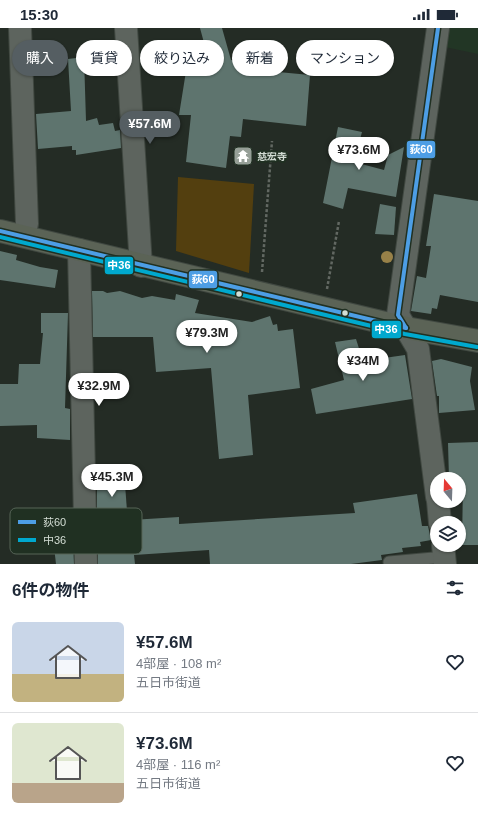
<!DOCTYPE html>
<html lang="ja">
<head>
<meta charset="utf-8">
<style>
	:root { --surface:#fff; --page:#f2f2f3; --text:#1f2937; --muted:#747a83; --line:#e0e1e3; --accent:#555e62 }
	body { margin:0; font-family:Arial,"Noto Sans JP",sans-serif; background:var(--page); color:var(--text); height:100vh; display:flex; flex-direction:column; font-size:15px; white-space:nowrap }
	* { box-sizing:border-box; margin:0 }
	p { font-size:13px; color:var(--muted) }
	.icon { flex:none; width:22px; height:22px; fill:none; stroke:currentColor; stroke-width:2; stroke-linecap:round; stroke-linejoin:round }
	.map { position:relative; height:536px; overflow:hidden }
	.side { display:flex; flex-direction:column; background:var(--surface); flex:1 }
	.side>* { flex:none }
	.banner { position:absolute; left:12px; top:12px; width:454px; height:36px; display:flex; gap:8px }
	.needle { width:26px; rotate:341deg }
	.tools { position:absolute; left:430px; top:444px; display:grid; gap:8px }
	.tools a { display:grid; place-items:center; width:36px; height:36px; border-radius:50%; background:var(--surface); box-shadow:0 1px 3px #0004; font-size:20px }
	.price { position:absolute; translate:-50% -34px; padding:0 9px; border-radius:14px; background:#fff; color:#222; font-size:13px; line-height:26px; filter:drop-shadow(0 1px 2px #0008) }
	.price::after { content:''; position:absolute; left:50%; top:24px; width:12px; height:9px; margin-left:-6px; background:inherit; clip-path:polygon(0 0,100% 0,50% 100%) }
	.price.current { background:var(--accent); color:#fff }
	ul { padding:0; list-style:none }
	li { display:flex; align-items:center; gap:12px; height:100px; padding:0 12px }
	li+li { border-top:1px solid var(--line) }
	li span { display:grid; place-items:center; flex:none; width:112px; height:80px; border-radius:6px; color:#555 }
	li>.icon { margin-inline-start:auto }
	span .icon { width:48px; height:48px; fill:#fffc; stroke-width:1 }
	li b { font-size:17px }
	h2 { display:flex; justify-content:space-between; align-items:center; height:48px; padding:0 12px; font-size:17px }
	.tag { padding:0 14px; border-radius:18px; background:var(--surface); box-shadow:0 1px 3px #0004; font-size:14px; line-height:36px }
	.tag.current { background:var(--accent); color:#fff }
	.status { display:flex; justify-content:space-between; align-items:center; height:28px; padding:0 20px; background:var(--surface); direction:ltr }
	.status svg { height:11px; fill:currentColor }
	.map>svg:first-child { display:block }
	.built { fill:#223625 }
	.green { fill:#533f0f }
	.building { fill:#5e746e }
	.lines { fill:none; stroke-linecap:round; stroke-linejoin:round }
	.lane-casing { stroke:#404841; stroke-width:13 }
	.street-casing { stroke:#404841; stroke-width:24 }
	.primary-casing { stroke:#404841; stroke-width:24 }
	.path { stroke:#626862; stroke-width:2.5; stroke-dasharray:3 2; stroke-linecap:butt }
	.lane { stroke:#5d645e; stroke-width:11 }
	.street { stroke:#5d645e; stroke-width:22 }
	.primary { stroke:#5b6356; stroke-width:22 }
	.bus-1-casing { stroke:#203022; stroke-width:7 }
	.bus-2-casing { stroke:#203022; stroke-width:7 }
	.bus-1 { stroke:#4d9ee5; stroke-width:4 }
	.bus-2 { stroke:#00a9ce; stroke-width:4 }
	.tree { fill:#988148 }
	.bus-dot { fill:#d3ddd4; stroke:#203022; stroke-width:1.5 }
	.labels { text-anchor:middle; stroke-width:4; stroke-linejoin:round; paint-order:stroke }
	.poi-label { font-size:10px; font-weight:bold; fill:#d3ddd4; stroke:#203022; text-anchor:start }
	.key { fill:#203022; stroke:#566457; stroke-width:1 }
	.key-label { font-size:11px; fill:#d3ddd4 }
	.line-badge { stroke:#203022; stroke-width:1.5 }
	.badge-label { font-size:11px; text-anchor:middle; font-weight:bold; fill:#fff }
</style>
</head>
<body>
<div class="status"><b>15:30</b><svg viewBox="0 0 49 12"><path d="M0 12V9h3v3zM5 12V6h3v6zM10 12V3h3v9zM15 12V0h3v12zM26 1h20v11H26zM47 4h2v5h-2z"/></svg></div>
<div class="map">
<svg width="478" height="536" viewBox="0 0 478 536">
	<rect width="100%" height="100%" fill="#242c25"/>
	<path class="built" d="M 448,0 L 478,0 L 478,26 L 445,19 Z"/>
	<path class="green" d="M 178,149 L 254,156 L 249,245 L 176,223 Z"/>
	<g class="building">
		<path d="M 200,0 L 222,0 L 231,32 L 257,35 L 257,42 L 310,47 L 306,98 L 243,91 L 241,109 L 230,108 L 226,140 L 186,134 L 191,87 L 179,87 L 187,37 L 210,37 Z"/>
		<path d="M 84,29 L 86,93 L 97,90 L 99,97 L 113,95 L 115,103 L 120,102 L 121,120 L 76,127 L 76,122 L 72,122 L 72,118 L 38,121 L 36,86 L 71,83 L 68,31 Z"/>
		<path d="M 338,99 L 362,104 L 354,134 L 384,142 L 388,127 L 404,119 L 396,169 L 348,160 L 343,181 L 323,175 Z"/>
		<path d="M 434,166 L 478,173 L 478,274 L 440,267 L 437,281 L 432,280 L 431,286 L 411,283 L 417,248 L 426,250 L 431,218 L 426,218 Z"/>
		<path d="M 380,176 L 396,179 L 394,207 L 375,206 Z"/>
		<path d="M 0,223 L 17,227 L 16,232 L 40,239 L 58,242 L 55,260 L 0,252 Z"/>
		<path d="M 92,263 L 103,263 L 107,265 L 120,263 L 142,270 L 152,268 L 175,272 L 176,266 L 199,272 L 195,285 L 252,294 L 270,288 L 273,297 L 277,296 L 278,303 L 293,301 L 300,360 L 248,367 L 253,427 L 219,431 L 211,340 L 156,344 L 153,309 L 93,309 Z"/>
		<path d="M 41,285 L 68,285 L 65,380 L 70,381 L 70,412 L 37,410 L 37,397 L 0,398 L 0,356 L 18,356 L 19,336 L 40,336 L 43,305 L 41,305 Z"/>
		<path d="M 356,311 L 363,333 L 405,327 L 412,371 L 316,386 L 311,361 L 344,352 L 335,314 Z"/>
		<path d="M 441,331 L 472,339 L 470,353 L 475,382 L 439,385 L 439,368 L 437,368 L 432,333 Z"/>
		<path d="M 478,414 L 478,517 L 462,517 L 463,454 L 459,454 L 459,451 L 449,451 L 448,415 Z"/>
		<path d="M 125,456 L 127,483 L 97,483 L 97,458 Z"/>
		<path d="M 417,466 L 422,498 L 428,498 L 431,512 L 420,514 L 421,518 L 402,520 L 403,524 L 381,527 L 382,532 L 351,536 L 210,536 L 209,522 L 134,527 L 135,536 L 98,536 L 98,497 L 125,496 L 131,492 L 179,489 L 179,496 L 355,485 L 353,475 Z"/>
		<path d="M 73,509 L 74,536 L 56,536 L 53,510 Z"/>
	</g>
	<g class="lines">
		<defs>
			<g id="lane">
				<path d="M 85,491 L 125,489"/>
				<path d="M 389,534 L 445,529"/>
			</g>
			<g id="street">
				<path d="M 20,0 L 27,196"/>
				<path d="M 126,0 L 141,238"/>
				<path d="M 79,222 L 86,536"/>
				<path d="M 437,469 L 418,321 L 398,287 L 438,0"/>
				<path d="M 438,473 L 440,495"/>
				<path d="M 443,517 L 445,536"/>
			</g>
			<path id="primary" d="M 0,203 L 406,300 L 478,313"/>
		</defs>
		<use href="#lane" class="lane-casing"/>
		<use href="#street" class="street-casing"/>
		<use href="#primary" class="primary-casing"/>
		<g class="path">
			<path d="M 262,244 L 272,113"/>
			<path d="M 327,261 L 339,193"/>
		</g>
		<use href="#lane" class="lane"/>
		<use href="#street" class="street"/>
		<use href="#primary" class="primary"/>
		<defs>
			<g id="bus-1">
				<path d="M 0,203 L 406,300"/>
				<path d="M 406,300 L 398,287 L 438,0"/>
			</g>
			<path id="bus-2" d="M 0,209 L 405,306 L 477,319"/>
		</defs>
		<use href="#bus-1" class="bus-1-casing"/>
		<use href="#bus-2" class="bus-2-casing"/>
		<use href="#bus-1" class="bus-1"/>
		<use href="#bus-2" class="bus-2"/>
	</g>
	<circle class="tree" cx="387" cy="229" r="6"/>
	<defs>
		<symbol id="temple-square" viewBox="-11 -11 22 22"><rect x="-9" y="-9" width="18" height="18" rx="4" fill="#969f97" stroke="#203022"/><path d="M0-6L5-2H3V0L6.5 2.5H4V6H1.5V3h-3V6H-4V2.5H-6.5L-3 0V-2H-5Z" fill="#fff"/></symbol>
	</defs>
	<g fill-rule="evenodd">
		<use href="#temple-square" x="232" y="117" width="22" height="22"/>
	</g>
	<g class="bus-dot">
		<circle cx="239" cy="266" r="3.5"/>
		<circle cx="345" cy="285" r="3.5"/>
	</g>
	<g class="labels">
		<g class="poi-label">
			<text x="257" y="132">慈宏寺</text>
		</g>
	</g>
	<rect x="10" y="480" width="132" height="46" rx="6" class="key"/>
	<rect x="18" y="492" width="18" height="4" fill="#4d9ee5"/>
	<rect x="18" y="510" width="18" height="4" fill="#00a9ce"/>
	<g class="key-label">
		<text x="43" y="498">荻60</text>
		<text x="43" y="516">中36</text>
	</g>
	<g class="line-badge">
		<rect x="406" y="112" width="30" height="19" rx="4" fill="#4d9ee5"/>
		<rect x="104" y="228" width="30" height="19" rx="4" fill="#00a9ce"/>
		<rect x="188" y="242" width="30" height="19" rx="4" fill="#4d9ee5"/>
		<rect x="371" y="292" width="31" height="19" rx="4" fill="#00a9ce"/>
	</g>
	<g class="badge-label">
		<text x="421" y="125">荻60</text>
		<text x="119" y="241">中36</text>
		<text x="203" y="255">荻60</text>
		<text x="386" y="305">中36</text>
	</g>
</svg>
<div class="tools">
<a><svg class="needle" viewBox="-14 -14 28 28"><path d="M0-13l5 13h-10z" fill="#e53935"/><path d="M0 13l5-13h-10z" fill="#747a83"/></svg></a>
<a><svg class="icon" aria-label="layers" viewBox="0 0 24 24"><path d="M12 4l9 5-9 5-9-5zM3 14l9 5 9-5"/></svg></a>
</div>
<b class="price current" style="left:150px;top:117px">¥57.6M</b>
<b class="price" style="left:359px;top:143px">¥73.6M</b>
<b class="price" style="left:207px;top:326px">¥79.3M</b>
<b class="price" style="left:363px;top:354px">¥34M</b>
<b class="price" style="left:99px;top:379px">¥32.9M</b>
<b class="price" style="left:112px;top:470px">¥45.3M</b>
<div class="banner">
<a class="tag current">購入</a>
<a class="tag">賃貸</a>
<a class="tag">絞り込み</a>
<a class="tag">新着</a>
<a class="tag">マンション</a>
</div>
</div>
<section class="side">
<h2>6件の物件<svg class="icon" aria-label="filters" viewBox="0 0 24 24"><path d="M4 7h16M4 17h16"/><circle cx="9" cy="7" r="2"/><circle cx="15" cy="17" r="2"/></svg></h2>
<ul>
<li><span style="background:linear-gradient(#c9d6e8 65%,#c2b280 0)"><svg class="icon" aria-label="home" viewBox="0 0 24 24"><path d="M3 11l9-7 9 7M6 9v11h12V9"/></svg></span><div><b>¥57.6M</b><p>4部屋 · 108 m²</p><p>五日市街道</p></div><svg class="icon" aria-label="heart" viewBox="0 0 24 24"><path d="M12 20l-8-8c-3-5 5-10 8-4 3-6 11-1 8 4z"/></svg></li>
<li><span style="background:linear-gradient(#dfe7d0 75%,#b9a48a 0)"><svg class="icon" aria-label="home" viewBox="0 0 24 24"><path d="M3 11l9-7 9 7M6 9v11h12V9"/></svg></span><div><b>¥73.6M</b><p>4部屋 · 116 m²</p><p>五日市街道</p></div><svg class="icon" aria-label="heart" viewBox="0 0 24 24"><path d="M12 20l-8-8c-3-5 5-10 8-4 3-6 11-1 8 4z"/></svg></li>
</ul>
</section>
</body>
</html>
